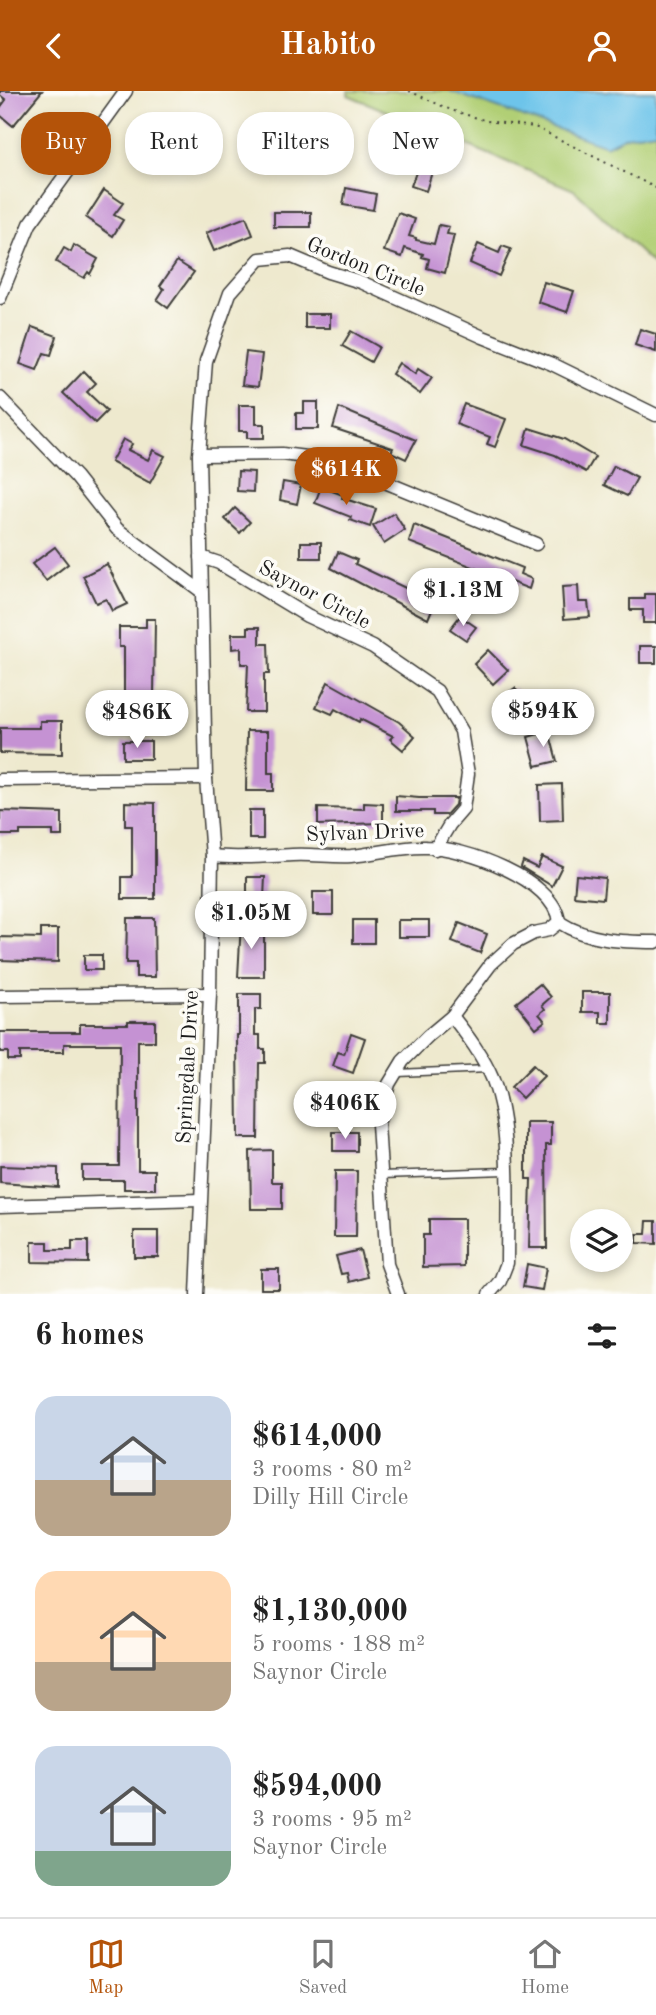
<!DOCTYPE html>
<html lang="en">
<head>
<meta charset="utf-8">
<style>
	:root { --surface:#fff; --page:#f6f6f6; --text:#222; --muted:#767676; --line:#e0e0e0; --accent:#b45309 }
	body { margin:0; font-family:"Old Standard TT",serif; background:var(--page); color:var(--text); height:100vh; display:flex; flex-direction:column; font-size:26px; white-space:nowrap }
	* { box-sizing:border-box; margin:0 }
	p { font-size:23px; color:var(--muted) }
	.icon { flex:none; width:38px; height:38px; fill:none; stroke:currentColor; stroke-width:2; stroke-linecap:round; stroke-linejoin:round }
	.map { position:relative; height:1203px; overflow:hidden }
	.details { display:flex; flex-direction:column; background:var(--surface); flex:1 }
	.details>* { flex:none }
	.hud { position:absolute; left:21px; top:21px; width:614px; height:63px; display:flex; gap:14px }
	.tools { position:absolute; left:570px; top:1118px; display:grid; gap:14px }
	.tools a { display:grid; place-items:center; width:63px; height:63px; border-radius:50%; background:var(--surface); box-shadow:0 4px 10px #0003; font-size:35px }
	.price { position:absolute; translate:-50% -60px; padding:0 16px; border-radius:24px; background:#fff; color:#222; font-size:23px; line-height:46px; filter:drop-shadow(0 2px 4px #0008) }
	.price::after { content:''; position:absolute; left:50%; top:42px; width:21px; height:16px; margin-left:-10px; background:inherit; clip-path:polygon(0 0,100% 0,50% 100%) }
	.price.active { background:var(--accent); color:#fff }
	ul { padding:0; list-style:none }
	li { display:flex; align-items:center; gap:21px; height:175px; padding:0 35px }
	li span { display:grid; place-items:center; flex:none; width:196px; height:140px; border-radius:21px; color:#555 }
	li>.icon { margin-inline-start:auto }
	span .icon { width:84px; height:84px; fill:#fffc; stroke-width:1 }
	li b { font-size:30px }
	h2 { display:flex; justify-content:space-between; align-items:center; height:84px; padding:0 35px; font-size:30px }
	.chip { padding:0 24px; border-radius:28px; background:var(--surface); box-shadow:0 4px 10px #0003; font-size:24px; line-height:63px }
	.chip.active { background:var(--accent); color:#fff }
	header { display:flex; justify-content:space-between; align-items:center; height:91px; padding:0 35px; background:var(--accent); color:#fff; font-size:32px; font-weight:700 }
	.dock { display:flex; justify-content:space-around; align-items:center; height:98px; border-top:2px solid var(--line); background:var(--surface); font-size:19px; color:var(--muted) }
	.dock a { display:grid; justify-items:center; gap:4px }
	.dock .active { color:var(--accent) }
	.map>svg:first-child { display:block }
	.green { fill:#b1cf75; stroke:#667648; stroke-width:2 }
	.water { fill:#6dc4ea; stroke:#447083; stroke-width:2 }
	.building { fill:#c592d3 }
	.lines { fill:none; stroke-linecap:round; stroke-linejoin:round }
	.lane-casing { stroke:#3c3b37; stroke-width:9 }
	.street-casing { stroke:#3c3b37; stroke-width:15 }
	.path { stroke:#3c3b37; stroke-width:2; stroke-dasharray:2 5; stroke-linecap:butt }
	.lane { stroke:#fff; stroke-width:6 }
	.street { stroke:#fff; stroke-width:12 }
	.labels { text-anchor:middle; stroke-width:7; stroke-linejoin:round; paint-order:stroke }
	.street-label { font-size:21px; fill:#1c1c1c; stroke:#fdfcf7 }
</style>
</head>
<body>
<header><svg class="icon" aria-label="back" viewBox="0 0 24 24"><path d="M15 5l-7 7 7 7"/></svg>Habito<svg class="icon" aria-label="person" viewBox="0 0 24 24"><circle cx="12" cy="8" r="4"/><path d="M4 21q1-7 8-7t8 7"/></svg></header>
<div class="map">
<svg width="656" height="1203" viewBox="0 0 656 1203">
	<rect width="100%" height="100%" fill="#fdfcf7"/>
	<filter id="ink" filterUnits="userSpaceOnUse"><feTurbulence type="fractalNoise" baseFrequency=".0143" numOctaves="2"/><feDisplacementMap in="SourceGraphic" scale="14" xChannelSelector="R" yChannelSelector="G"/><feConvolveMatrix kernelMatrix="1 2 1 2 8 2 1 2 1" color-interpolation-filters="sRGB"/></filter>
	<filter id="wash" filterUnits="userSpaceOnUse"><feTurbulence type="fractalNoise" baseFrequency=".00686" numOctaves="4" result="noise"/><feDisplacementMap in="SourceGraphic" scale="28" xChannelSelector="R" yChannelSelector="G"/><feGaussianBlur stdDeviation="1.57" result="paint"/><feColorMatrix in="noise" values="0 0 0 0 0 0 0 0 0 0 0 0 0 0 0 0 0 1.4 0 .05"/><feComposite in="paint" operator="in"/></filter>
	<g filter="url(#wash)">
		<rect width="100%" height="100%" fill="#eee9ce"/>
		<path class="green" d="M 348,0 L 656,0 L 656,176 L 574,99 L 348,4 Z"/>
		<path class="water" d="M 449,0 L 656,0 L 656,40 L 626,45 L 606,55 Z"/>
		<g id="blocks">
			<g class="building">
				<path d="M 0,0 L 42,0 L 13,35 L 0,24 L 0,17 L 6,9 L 0,4 Z"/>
				<path d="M 178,36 L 186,64 L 154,72 L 150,56 L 161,53 L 157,41 Z"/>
				<path d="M 418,76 L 432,81 L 426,100 L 411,95 Z"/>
				<path d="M 346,97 L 376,103 L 373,119 L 343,114 Z"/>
				<path d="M 104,99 L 123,112 L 114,124 L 123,129 L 113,145 L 86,127 Z"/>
				<rect x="274" y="121" width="37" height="15"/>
				<path d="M 398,122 L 415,128 L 409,145 L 416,147 L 416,149 L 434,153 L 439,134 L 449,136 L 447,143 L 454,144 L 445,182 L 427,177 L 429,168 L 422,166 L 423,163 L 405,157 L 402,166 L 384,160 Z"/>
				<path d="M 246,126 L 253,144 L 214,160 L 206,142 Z"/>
				<path d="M 478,153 L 499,162 L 502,155 L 511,158 L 499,185 L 470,172 Z"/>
				<path d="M 74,154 L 98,168 L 90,183 L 88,181 L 84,187 L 56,171 L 64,157 L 71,161 Z"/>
				<path d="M 177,170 L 194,181 L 168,217 L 157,209 L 164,198 L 160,195 Z"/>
				<path d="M 544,191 L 574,200 L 567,221 L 538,211 Z"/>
				<rect x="305" y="223" width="25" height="14"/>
				<path d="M 32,236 L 57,245 L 51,264 L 44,262 L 37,279 L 20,273 Z"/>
				<path d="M 640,238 L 656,243 L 656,261 L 635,254 Z"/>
				<path d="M 351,240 L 379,256 L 371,271 L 342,255 Z"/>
				<path d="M 246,261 L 262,263 L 258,296 L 242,294 Z"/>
				<path d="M 399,272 L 415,283 L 418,278 L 432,287 L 420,303 L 392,283 Z"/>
				<path d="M 84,280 L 96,292 L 87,301 L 107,320 L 95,332 L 63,302 Z"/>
				<path d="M 304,311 L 318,311 L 318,338 L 296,338 L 296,322 L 304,322 Z"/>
				<path d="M 464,313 L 506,328 L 495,356 L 487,353 L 490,346 L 456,333 Z"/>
				<path d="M 239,314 L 256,314 L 256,333 L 264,333 L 264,347 L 247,347 L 247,340 L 239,340 Z"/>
				<path d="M 339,317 L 416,349 L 406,368 L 391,361 L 393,357 L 333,337 Z"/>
				<path d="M 529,337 L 564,348 L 595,366 L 586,381 L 555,364 L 524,354 Z"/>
				<path d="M 123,348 L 132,353 L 128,359 L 148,369 L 153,359 L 165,365 L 150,392 L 111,371 Z"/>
				<path d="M 614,375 L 637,387 L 627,405 L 604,394 Z"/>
				<path d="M 238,380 L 254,381 L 253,401 L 237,400 Z"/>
				<path d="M 283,391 L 301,394 L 297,413 L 280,409 Z"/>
				<path d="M 321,396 L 343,404 L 342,407 L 376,418 L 370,436 L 350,429 L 351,426 L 315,412 Z"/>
				<path d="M 235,417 L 250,431 L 240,442 L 225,428 Z"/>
				<path d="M 394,422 L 405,439 L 384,453 L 373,435 Z"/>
				<path d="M 414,434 L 522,477 L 520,483 L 532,488 L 529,498 L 409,451 Z"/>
				<rect x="301" y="451" width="20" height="16"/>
				<path d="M 55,456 L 68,473 L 46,490 L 32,473 Z"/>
				<path d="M 338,461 L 357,469 L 355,473 L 435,511 L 428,528 L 331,477 Z"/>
				<path d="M 107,473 L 127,513 L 112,520 L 106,508 L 96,512 L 83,485 Z"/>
				<path d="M 578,495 L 579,511 L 588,511 L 590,526 L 564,528 L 562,496 Z"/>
				<path d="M 645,503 L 656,503 L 656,532 L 643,532 L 643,519 L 630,519 L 630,508 L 645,508 Z"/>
				<path d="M 460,525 L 476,536 L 466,549 L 450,538 Z"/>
				<path d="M 146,528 L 155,528 L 154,605 L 124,605 L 124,556 L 119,556 L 119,536 L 146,536 Z"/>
				<path d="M 248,536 L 260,536 L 260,553 L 268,553 L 269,583 L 264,583 L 264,621 L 246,621 L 248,573 L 241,573 L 241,557 L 232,558 L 232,543 L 248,543 Z"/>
				<rect x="640" y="555" width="16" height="17"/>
				<path d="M 488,559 L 508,579 L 493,593 L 474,573 Z"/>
				<path d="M 328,591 L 399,631 L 415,645 L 403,659 L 390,648 L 393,645 L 360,628 L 359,631 L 335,618 L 332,623 L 316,616 Z"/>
				<path d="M 515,597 L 533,622 L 518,632 L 501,607 Z"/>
				<path d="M 40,630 L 62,630 L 62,663 L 0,662 L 0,637 L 40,637 Z"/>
				<path d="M 247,640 L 268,640 L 268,682 L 273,682 L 273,700 L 246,700 Z"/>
				<path d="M 549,640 L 557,670 L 536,675 L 528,646 Z"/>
				<rect x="123" y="650" width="28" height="18"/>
				<path d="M 562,693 L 563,729 L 540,730 L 539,694 Z"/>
				<path d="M 396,705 L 419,707 L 456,707 L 455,714 L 446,724 L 433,724 L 433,720 L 396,720 Z"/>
				<path d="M 125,711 L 155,712 L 155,808 L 122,808 L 122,786 L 132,786 L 132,735 L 125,735 Z"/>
				<path d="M 364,712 L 383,713 L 383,732 L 318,734 L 318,717 L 364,718 Z"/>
				<rect x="249" y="719" width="14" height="29"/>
				<path d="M 0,720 L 62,722 L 62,745 L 53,745 L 53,740 L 20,740 L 20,744 L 0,744 Z"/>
				<path d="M 542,766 L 562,775 L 552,795 L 521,776 L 523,770 L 537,777 Z"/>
				<path d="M 576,784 L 605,787 L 603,808 L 574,805 Z"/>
				<path d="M 247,786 L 265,786 L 264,807 L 247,807 Z"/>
				<rect x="313" y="801" width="20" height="23"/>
				<path d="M 127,827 L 154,827 L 155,886 L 136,886 L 136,872 L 126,872 Z"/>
				<rect x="353" y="829" width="21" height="23"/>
				<rect x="398" y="829" width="31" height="17"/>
				<path d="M 241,831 L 261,831 L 261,841 L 264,841 L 264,886 L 238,886 Z"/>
				<path d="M 459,832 L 487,843 L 480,862 L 452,851 Z"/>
				<path d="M 41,838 L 58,838 L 58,871 L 0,869 L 0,846 L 41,847 Z"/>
				<rect x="84" y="864" width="18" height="15"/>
				<path d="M 540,893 L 551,906 L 542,914 L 545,918 L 539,923 L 545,930 L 536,937 L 516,912 Z"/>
				<path d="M 582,901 L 610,901 L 610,932 L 600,932 L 600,921 L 582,921 Z"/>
				<path d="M 239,903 L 261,903 L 261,918 L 255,918 L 255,944 L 260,944 L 260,958 L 265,958 L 265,972 L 259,972 L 258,1047 L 238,1047 L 237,944 L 239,944 Z"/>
				<path d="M 128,930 L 155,930 L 155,950 L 138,950 L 138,1079 L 155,1079 L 155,1098 L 124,1098 L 124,1089 L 82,1089 L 82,1075 L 119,1075 L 120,953 L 64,953 L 64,961 L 20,961 L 20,969 L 8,969 L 8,961 L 0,961 L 0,941 L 80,941 L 80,933 L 128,933 Z"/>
				<path d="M 351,942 L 365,947 L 353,982 L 333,975 L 338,961 L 344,963 Z"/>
				<path d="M 533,974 L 544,985 L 522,1007 L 511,996 Z"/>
				<rect x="334" y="1001" width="21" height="21"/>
				<path d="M 526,1031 L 551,1031 L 551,1054 L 546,1054 L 547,1157 L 529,1157 L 531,1088 L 526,1088 Z"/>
				<rect x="333" y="1041" width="24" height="19"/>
				<path d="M 272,1059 L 272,1091 L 282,1091 L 282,1118 L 251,1118 L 250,1060 Z"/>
				<path d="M 0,1075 L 58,1077 L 58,1096 L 0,1092 Z"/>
				<path d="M 335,1080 L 357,1080 L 356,1146 L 334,1146 Z"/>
				<path d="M 429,1128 L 464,1128 L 464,1175 L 423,1176 L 423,1144 L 429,1144 Z"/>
				<path d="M 647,1130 L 656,1130 L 656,1153 L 637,1152 L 637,1143 L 646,1143 Z"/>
				<rect x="134" y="1140" width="24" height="26"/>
				<path d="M 72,1150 L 88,1150 L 88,1172 L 32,1171 L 32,1151 L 48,1151 L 48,1159 L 72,1159 Z"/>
				<path d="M 360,1159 L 367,1186 L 349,1191 L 347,1182 L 341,1183 L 336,1165 Z"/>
				<path d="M 527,1173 L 546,1177 L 542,1199 L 523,1196 Z"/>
				<rect x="261" y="1178" width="18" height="20"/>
			</g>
		</g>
	</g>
	<g filter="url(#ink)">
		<use href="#blocks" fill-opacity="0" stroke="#3c3b37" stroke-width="2"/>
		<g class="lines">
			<defs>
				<g id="lane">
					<path d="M 398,982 L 488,978"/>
					<path d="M 381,1084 L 506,1080"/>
				</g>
				<g id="street">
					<path d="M 0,207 L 30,133 L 126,0"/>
					<path d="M 0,307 L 76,386 L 117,438 L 201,500"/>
					<path d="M 199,364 L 282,363 L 314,367 L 380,389 L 536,453"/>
					<path d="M 201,466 L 219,472 L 307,525 L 373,556 L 437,600 L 461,640 L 468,683 L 463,718 L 450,733 L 435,758"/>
					<path d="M 0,689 L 206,687"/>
					<path d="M 212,765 C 239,768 265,765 292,764 C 312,763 332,766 351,765 C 376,763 401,755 426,756 C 463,756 555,788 559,831 C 588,850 622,851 656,851"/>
					<path d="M 0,905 L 210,903"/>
					<path d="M 452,925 C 467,944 483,965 493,989 C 512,1038 507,1118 507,1172 L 500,1190 L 489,1203"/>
					<path d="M 0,1115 L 200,1109"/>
					<path d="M 197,1203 L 210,903 L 212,765 L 206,687 L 199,364 L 206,270 L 230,202 L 260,168 L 290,165 L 328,181 L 361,191 L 483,246 L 552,273 L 656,324"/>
					<path d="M 398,1203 L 387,1173 L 378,1033 L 389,993 L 403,970 L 428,945 L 452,925 L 491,873 L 513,853 L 534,842 L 549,839 L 559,831"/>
				</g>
			</defs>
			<use href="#lane" class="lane-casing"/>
			<use href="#street" class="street-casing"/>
			<path class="path" d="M 409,0 L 451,19 L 487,30 L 535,36 L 656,97"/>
			<use href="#lane" class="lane"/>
			<use href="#street" class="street"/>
		</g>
	</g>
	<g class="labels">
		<g class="street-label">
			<text transform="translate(366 175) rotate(22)" y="7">Gordon Circle</text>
			<text transform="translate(315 503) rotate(28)" y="7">Saynor Circle</text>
			<text transform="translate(365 741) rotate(-2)" y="7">Sylvan Drive</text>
			<text transform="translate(187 976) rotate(-87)" y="7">Springdale Drive</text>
		</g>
	</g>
</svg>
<div class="tools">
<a><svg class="icon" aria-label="layers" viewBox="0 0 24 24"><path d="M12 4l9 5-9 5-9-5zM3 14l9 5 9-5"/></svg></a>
</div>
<b class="price active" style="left:346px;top:416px">$614K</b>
<b class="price" style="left:463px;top:537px">$1.13M</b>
<b class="price" style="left:543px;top:658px">$594K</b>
<b class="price" style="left:137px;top:659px">$486K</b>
<b class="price" style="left:251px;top:860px">$1.05M</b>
<b class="price" style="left:345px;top:1050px">$406K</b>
<div class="hud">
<a class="chip active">Buy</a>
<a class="chip">Rent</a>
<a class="chip">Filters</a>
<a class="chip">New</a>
</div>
</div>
<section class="details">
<h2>6 homes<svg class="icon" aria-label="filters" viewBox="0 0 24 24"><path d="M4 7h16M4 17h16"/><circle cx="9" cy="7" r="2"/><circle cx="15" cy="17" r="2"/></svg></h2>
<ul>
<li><span style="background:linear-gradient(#c9d6e8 60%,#b9a48a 0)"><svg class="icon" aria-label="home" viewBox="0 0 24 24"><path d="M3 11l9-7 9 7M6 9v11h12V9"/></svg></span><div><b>$614,000</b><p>3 rooms · 80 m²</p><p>Dilly Hill Circle</p></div></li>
<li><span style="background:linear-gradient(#ffd9b3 65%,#b9a48a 0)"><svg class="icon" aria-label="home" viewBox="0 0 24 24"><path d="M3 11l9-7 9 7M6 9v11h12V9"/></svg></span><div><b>$1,130,000</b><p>5 rooms · 188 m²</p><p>Saynor Circle</p></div></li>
<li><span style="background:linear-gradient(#c9d6e8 75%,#7fa58c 0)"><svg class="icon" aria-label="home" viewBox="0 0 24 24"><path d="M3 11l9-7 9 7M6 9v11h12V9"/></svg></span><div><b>$594,000</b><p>3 rooms · 95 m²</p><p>Saynor Circle</p></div></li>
</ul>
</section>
<nav class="dock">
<a class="active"><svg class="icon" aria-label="map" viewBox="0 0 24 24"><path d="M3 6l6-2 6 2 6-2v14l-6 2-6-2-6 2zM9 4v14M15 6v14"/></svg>Map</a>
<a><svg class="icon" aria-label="saved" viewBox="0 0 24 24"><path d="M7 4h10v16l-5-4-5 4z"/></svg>Saved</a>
<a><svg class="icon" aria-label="home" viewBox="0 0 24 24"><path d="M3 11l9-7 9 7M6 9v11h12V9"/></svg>Home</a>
</nav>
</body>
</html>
